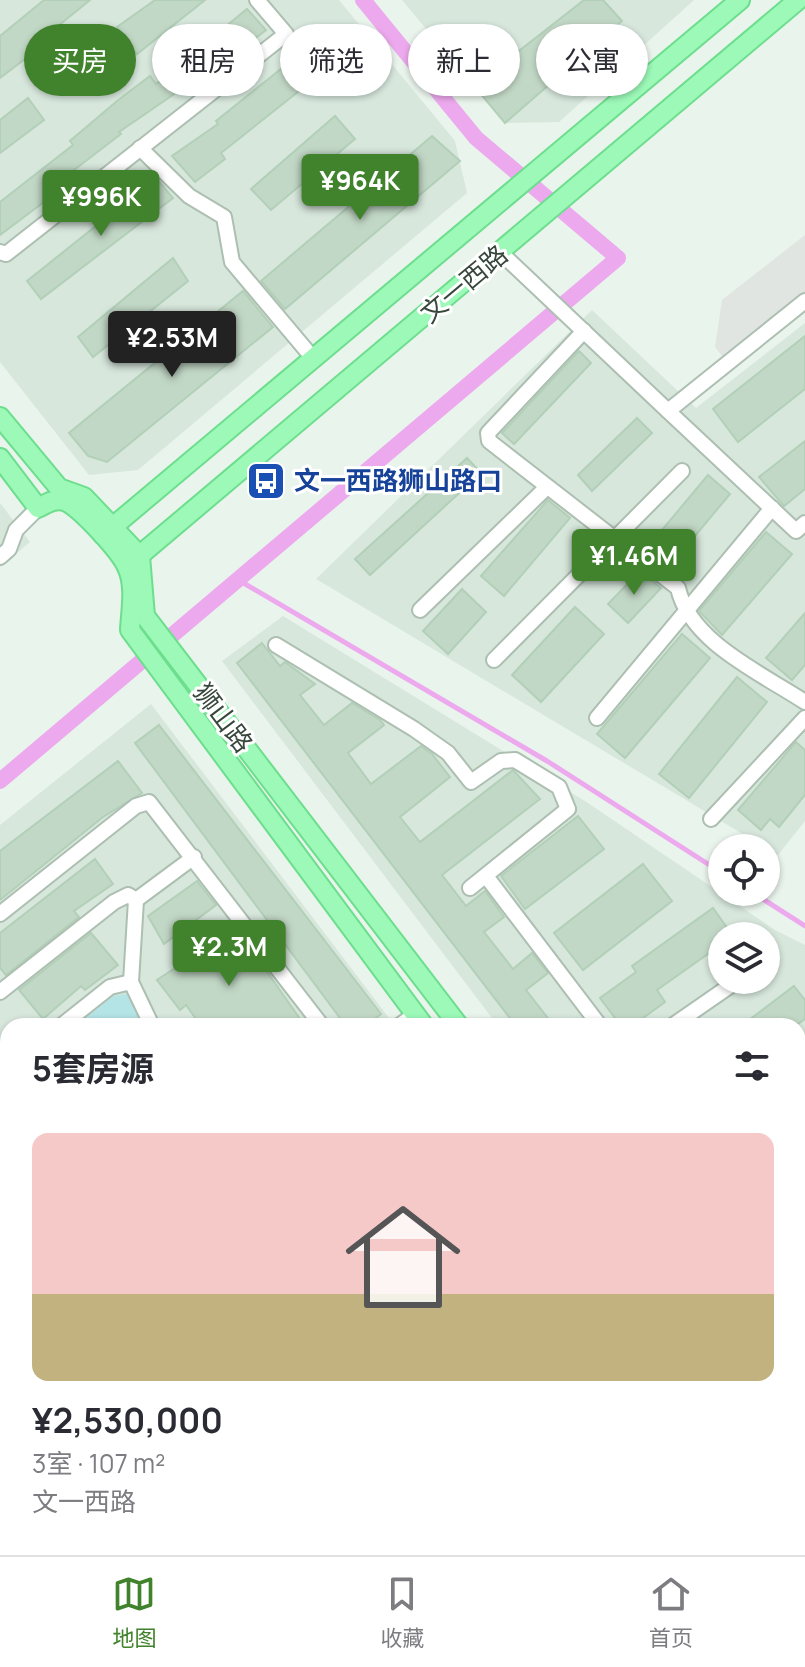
<!DOCTYPE html>
<html lang="zh">
<head>
<meta charset="utf-8">
<style>
	:root { --surface:#fff; --page:#f2f2f3; --text:#2b2b33; --muted:#7c7c81; --line:#e1e1e2; --accent:#40832c }
	body { margin:0; font-family:Manrope,"Noto Sans SC",sans-serif; background:var(--page); color:var(--text); height:100vh; display:flex; flex-direction:column; font-size:30px; white-space:nowrap }
	* { box-sizing:border-box; margin:0 }
	p { font-size:26px; color:var(--muted) }
	.icon { flex:none; width:44px; height:44px; fill:none; stroke:currentColor; stroke-width:2; stroke-linecap:round; stroke-linejoin:round }
	.map { position:relative; flex:1; overflow:hidden }
	.drawer { position:absolute; left:0px; top:1018px; width:806px; height:538px; display:flex; flex-direction:column; background:var(--surface); border-radius:24px 24px 0 0; box-shadow:0 2px 6px #0004 }
	.drawer>* { flex:none }
	.guide { position:absolute; left:24px; top:24px; width:758px; height:72px; display:flex; gap:16px }
	.fabs { position:absolute; left:708px; top:834px; display:grid; gap:16px }
	.fabs a { display:grid; place-items:center; width:72px; height:72px; border-radius:50%; background:var(--surface); box-shadow:0 2px 6px #0004; font-size:40px }
	.price { position:absolute; translate:-50% -68px; padding:0 18px; border-radius:8px; background:var(--accent); color:#fff; font-size:26px; line-height:52px; filter:drop-shadow(0 2px 4px #0008) }
	.price::after { content:''; position:absolute; left:50%; top:48px; width:24px; height:18px; margin-left:-12px; background:inherit; clip-path:polygon(0 0,100% 0,50% 100%) }
	.price.on { background:#222; color:#fff }
	ul { padding:0; list-style:none }
	li { display:grid; align-content:center; gap:16px; height:424px; padding:0 32px }
	li span { display:grid; place-items:center; height:248px; border-radius:16px; color:#555 }
	li>.icon { margin-inline-start:auto }
	span .icon { width:144px; height:144px; fill:#fffc; stroke-width:1 }
	li b { font-size:34px }
	h2 { display:flex; justify-content:space-between; align-items:center; height:96px; padding:0 32px; font-size:34px }
	.chip { padding:0 28px; border-radius:36px; background:var(--surface); box-shadow:0 2px 6px #0004; font-size:28px; line-height:72px }
	.chip.on { background:var(--accent); color:#fff }
	.tabs { display:flex; justify-content:space-around; align-items:center; height:112px; border-top:2px solid var(--line); background:var(--surface); font-size:22px; color:var(--muted) }
	.tabs a { display:grid; justify-items:center; gap:4px }
	.tabs .on { color:var(--accent) }
	.map>svg:first-child { display:block }
	.residential { fill:#d7e7dc; fill-rule:evenodd }
	.green { fill:#b4e4e6 }
	.parking { fill:#e0e5e1 }
	.lines { fill:none; stroke-linecap:round; stroke-linejoin:round }
	.stream { stroke:#eda9ed; stroke-width:5 }
	.canal { stroke:#eda9ed; stroke-width:16 }
	.building { fill:#c2d8c6; stroke:#b2cfb8; stroke-width:2 }
	.minor-casing { stroke:#acbfb1; stroke-width:18 }
	.major-casing { stroke:#6dde8d; stroke-width:22 }
	.path { stroke:#9ec0a6; stroke-width:3; stroke-dasharray:4 4; stroke-linecap:butt }
	.minor { stroke:#fff; stroke-width:14 }
	.major { stroke:#9cf9b8; stroke-width:18 }
	.labels { text-anchor:middle; stroke-width:6; stroke-linejoin:round; paint-order:stroke }
	.street-label { font-size:26px; fill:#38473b; stroke:#fff }
	.transit-label { font-size:26px; font-weight:bold; fill:#164399; stroke:#fff; text-anchor:start }
</style>
</head>
<body>
<div class="map">
<svg width="805" height="1555" viewBox="0 0 805 1555">
	<rect width="100%" height="100%" fill="#e9f4ec"/>
	<g class="residential">
		<path d="M 0,0 L 339,0 L 455,141 L 467,193 L 138,470 L 89,475 L 0,362 Z"/>
		<path d="M 402,0 L 694,0 L 559,122 L 505,123 Z"/>
		<path d="M 592,310 L 696,408 L 805,323 L 805,821 L 778,855 L 316,579 Z"/>
		<path d="M 0,503 L 30,542 L 0,567 Z"/>
		<path d="M 283,616 L 588,803 L 775,930 L 805,945 L 805,1396 L 798,1401 L 798,1026 L 498,1026 L 222,661 ZM 722,936 L 766,936 L 766,980 L 722,980 Z"/>
		<path d="M 151,704 L 395,1026 L 8,1026 L 8,1548 L 674,1548 L 669,1555 L 0,1555 L 0,825 Z"/>
		<path d="M 719,1548 L 791,1548 L 796,1555 L 715,1555 Z"/>
	</g>
	<g class="green">
		<path d="M 127,994 L 138,1012 L 142,1026 L 76,1026 L 113,996 Z"/>
		<path d="M 8,1080 L 8,1143 L 0,1140 L 0,1087 Z"/>
	</g>
	<path class="parking" d="M 805,235 L 805,292 L 722,356 L 715,347 L 722,300 Z"/>
	<g class="lines">
		<g class="stream">
			<path d="M 240,581 L 547,761 L 722,873"/>
			<path d="M 752,892 L 805,926"/>
		</g>
		<path class="canal" d="M 0,781 L 618,258 L 476,138 L 363,0"/>
	</g>
	<g class="building">
		<path d="M 44,0 L 90,0 L 42,39 L 46,43 L 0,78 L 0,36 Z"/>
		<path d="M 155,0 L 205,0 L 137,54 L 117,27 Z"/>
		<path d="M 584,0 L 603,0 L 622,21 L 505,123 L 474,86 Z"/>
		<path d="M 247,9 L 266,30 L 186,92 L 183,88 L 119,132 L 121,134 L 74,170 L 80,175 L 0,235 L 0,202 L 73,145 L 70,141 L 117,101 L 150,76 L 156,84 Z"/>
		<path d="M 297,56 L 318,76 L 221,153 L 225,159 L 195,182 L 172,156 L 218,124 L 216,121 Z"/>
		<path d="M 28,98 L 44,120 L 0,153 L 0,120 Z"/>
		<path d="M 335,116 L 355,139 L 271,210 L 251,189 Z"/>
		<path d="M 432,136 L 460,161 L 285,309 L 261,281 Z"/>
		<path d="M 156,178 L 173,198 L 41,299 L 27,281 Z"/>
		<path d="M 173,258 L 188,281 L 93,357 L 78,337 Z"/>
		<path d="M 243,291 L 273,327 L 107,462 L 88,456 L 69,433 Z"/>
		<path d="M 805,336 L 805,389 L 738,442 L 713,409 Z"/>
		<path d="M 579,351 L 591,363 L 514,444 L 502,433 Z"/>
		<path d="M 637,418 L 652,433 L 592,491 L 578,475 Z"/>
		<path d="M 805,441 L 805,489 L 784,506 L 759,477 Z"/>
		<path d="M 467,458 L 481,473 L 370,575 L 355,559 Z"/>
		<path d="M 708,475 L 730,494 L 674,561 L 652,542 Z"/>
		<path d="M 548,500 L 570,518 L 504,596 L 481,576 Z"/>
		<path d="M 766,532 L 792,554 L 722,635 L 699,611 Z"/>
		<path d="M 640,571 L 661,588 L 628,623 L 608,604 Z"/>
		<path d="M 462,589 L 486,612 L 448,654 L 423,631 Z"/>
		<path d="M 575,607 L 604,634 L 541,702 L 512,675 Z"/>
		<path d="M 805,613 L 805,665 L 792,680 L 766,658 Z"/>
		<path d="M 682,634 L 710,658 L 625,758 L 597,734 Z"/>
		<path d="M 262,643 L 280,666 L 285,662 L 315,684 L 300,695 L 324,725 L 352,703 L 380,720 L 384,725 L 348,753 L 371,784 L 421,746 L 432,754 L 450,777 L 400,817 L 420,842 L 513,770 L 540,799 L 442,875 L 466,906 L 485,891 L 504,917 L 484,932 L 513,969 L 532,953 L 548,973 L 526,990 L 554,1026 L 516,1026 L 237,663 Z"/>
		<path d="M 737,677 L 767,702 L 689,798 L 659,774 Z"/>
		<path d="M 159,725 L 381,1014 L 366,1026 L 346,1026 L 135,743 Z"/>
		<path d="M 796,742 L 805,750 L 805,795 L 779,827 L 770,819 L 761,830 L 738,810 Z"/>
		<path d="M 118,761 L 142,793 L 103,817 L 0,900 L 0,851 Z"/>
		<path d="M 578,816 L 604,849 L 525,909 L 501,876 Z"/>
		<path d="M 95,859 L 113,884 L 74,911 L 79,917 L 6,975 L 0,968 L 0,933 Z"/>
		<path d="M 643,864 L 672,901 L 583,970 L 554,933 Z"/>
		<path d="M 197,881 L 216,905 L 164,944 L 148,916 Z"/>
		<path d="M 713,908 L 733,936 L 722,936 L 722,944 L 657,990 L 665,1002 L 632,1026 L 621,1026 L 600,998 L 636,972 L 632,966 Z"/>
		<path d="M 234,929 L 258,959 L 305,1026 L 201,1026 L 186,1005 L 180,1010 L 157,980 Z"/>
		<path d="M 91,933 L 118,965 L 85,990 L 81,986 L 43,1019 L 19,990 Z"/>
		<path d="M 794,986 L 805,1000 L 805,1019 L 795,1026 L 741,1026 Z"/>
	</g>
	<g class="lines">
		<defs>
			<g id="minor">
				<path d="M 140,148 L 189,196 L 224,217 L 232,262 L 312,357"/>
				<path d="M 0,252 L 6,254 L 286,34 L 257,0"/>
				<path d="M 501,253 L 668,411 L 805,301"/>
				<path d="M 584,331 L 488,433 L 489,441 L 678,588 C 690,642 761,673 805,702"/>
				<path d="M 668,411 L 796,531 L 805,523"/>
				<path d="M 0,557 L 9,549 L 16,530 L 38,508"/>
				<path d="M 420,610 L 547,487"/>
				<path d="M 276,645 L 414,729 L 448,753 L 471,782 L 501,761 L 515,760 L 559,787 L 568,809 L 470,888"/>
				<path d="M 494,660 L 682,471"/>
				<path d="M 597,718 L 772,508"/>
				<path d="M 711,819 L 805,718"/>
				<path d="M 486,876 L 600,1026"/>
				<path d="M 136,900 L 194,857"/>
				<path d="M 0,914 L 136,806 L 149,802 L 322,1026"/>
				<path d="M 0,992 L 114,902 L 128,895 L 136,900 L 131,982"/>
				<path d="M 61,1026 L 110,987 L 131,982 L 152,1026"/>
				<path d="M 399,1026 L 415,1014"/>
				<path d="M 672,1026 L 737,981"/>
				<path d="M 0,1075 L 8,1069"/>
				<path d="M 798,1104 L 805,1113"/>
				<path d="M 0,1153 L 8,1156"/>
				<path d="M 0,1181 L 8,1177"/>
				<path d="M 798,1233 L 805,1228"/>
				<path d="M 0,1288 L 8,1283"/>
				<path d="M 0,1358 L 8,1360"/>
				<path d="M 798,1432 L 805,1426"/>
				<path d="M 268,1548 L 277,1555"/>
				<path d="M 326,1548 L 327,1555"/>
				<path d="M 285,1555 L 290,1548"/>
				<path d="M 417,1555 L 422,1548"/>
				<path d="M 456,1555 L 461,1548"/>
				<path d="M 681,1555 L 686,1548"/>
			</g>
			<g id="major">
				<path d="M 0,417 L 59,488 L 84,497 L 140,556 L 145,616 L 459,1026"/>
				<path d="M 0,458 L 38,508 C 47,503 57,497 67,502 C 82,510 120,551 127,567 C 136,586 131,610 130,630 L 424,1026"/>
				<path d="M 103,535 L 740,0"/>
				<path d="M 127,566 L 798,0"/>
				<path d="M 798,1471 L 805,1480"/>
				<path d="M 798,1510 L 805,1519"/>
			</g>
		</defs>
		<use href="#minor" class="minor-casing"/>
		<use href="#major" class="major-casing"/>
		<g class="path">
			<path d="M 0,1554 L 8,1543"/>
			<path d="M 48,1555 L 49,1548"/>
			<path d="M 546,1555 L 551,1548"/>
		</g>
		<use href="#minor" class="minor"/>
		<use href="#major" class="major"/>
	</g>
	<defs>
		<symbol id="bus-square" viewBox="-11 -11 22 22"><rect x="-9" y="-9" width="18" height="18" rx="4" fill="#1a4fb4" stroke="#fff"/><path d="M-5-6H5V4H4V6H2V4H-2V6H-4V4H-5ZM-3.5-4V0h7V-4ZM-3.5 1.2v1.5H-2V1.2ZM2 1.2v1.5H3.5V1.2Z" fill="#fff"/></symbol>
	</defs>
	<g fill-rule="evenodd">
		<use href="#bus-square" x="244" y="459" width="44" height="44"/>
	</g>
	<g class="labels">
		<g class="street-label">
			<text transform="translate(464 284) rotate(-40)" y="9">文一西路</text>
			<text transform="translate(223 718) rotate(53)" y="9">狮山路</text>
		</g>
		<g class="transit-label">
			<text x="294" y="490">文一西路狮山路口</text>
		</g>
	</g>
</svg>
<div class="fabs">
<a><svg class="icon" aria-label="locate" viewBox="0 0 24 24"><circle cx="12" cy="12" r="6"/><path d="M12 2v4M12 18v4M2 12h4M18 12h4"/></svg></a>
<a><svg class="icon" aria-label="layers" viewBox="0 0 24 24"><path d="M12 4l9 5-9 5-9-5zM3 14l9 5 9-5"/></svg></a>
</div>
<b class="price" style="left:360px;top:222px">¥964K</b>
<b class="price" style="left:101px;top:238px">¥996K</b>
<b class="price on" style="left:172px;top:379px">¥2.53M</b>
<b class="price" style="left:634px;top:597px">¥1.46M</b>
<b class="price" style="left:229px;top:988px">¥2.3M</b>
<div class="guide">
<a class="chip on">买房</a>
<a class="chip">租房</a>
<a class="chip">筛选</a>
<a class="chip">新上</a>
<a class="chip">公寓</a>
</div>
<section class="drawer">
<h2>5套房源<svg class="icon" aria-label="filters" viewBox="0 0 24 24"><path d="M4 7h16M4 17h16"/><circle cx="9" cy="7" r="2"/><circle cx="15" cy="17" r="2"/></svg></h2>
<ul>
<li><span style="background:linear-gradient(#f6c9c9 65%,#c2b280 0)"><svg class="icon" aria-label="home" viewBox="0 0 24 24"><path d="M3 11l9-7 9 7M6 9v11h12V9"/></svg></span><div><b>¥2,530,000</b><p>3室 · 107 m²</p><p>文一西路</p></div></li>
</ul>
</section>
</div>
<nav class="tabs">
<a class="on"><svg class="icon" aria-label="map" viewBox="0 0 24 24"><path d="M3 6l6-2 6 2 6-2v14l-6 2-6-2-6 2zM9 4v14M15 6v14"/></svg>地图</a>
<a><svg class="icon" aria-label="saved" viewBox="0 0 24 24"><path d="M7 4h10v16l-5-4-5 4z"/></svg>收藏</a>
<a><svg class="icon" aria-label="home" viewBox="0 0 24 24"><path d="M3 11l9-7 9 7M6 9v11h12V9"/></svg>首页</a>
</nav>
</body>
</html>
